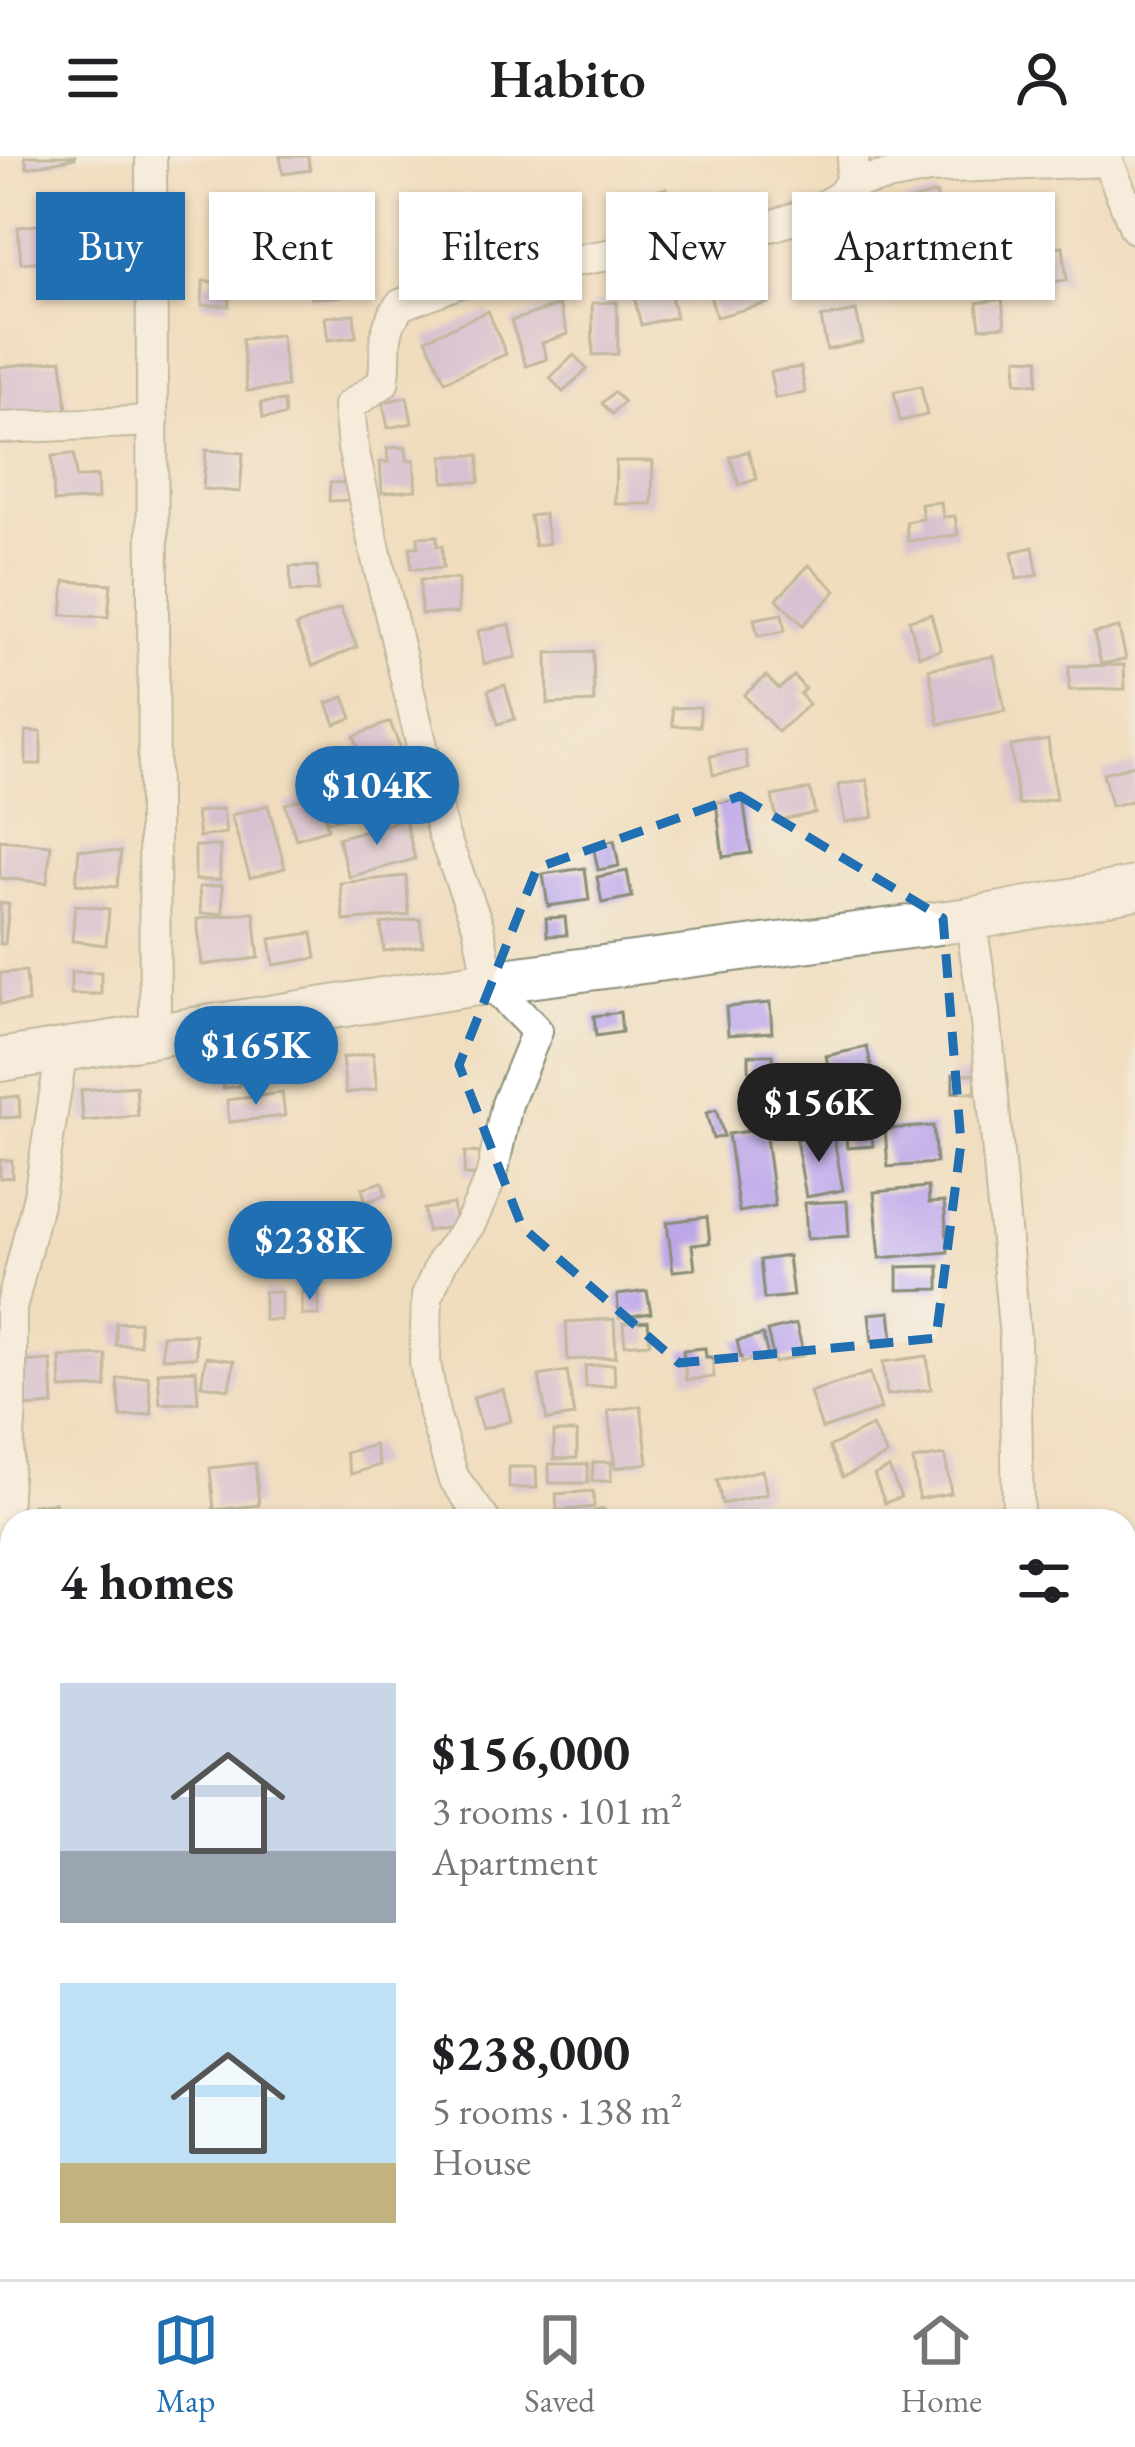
<!DOCTYPE html>
<html lang="en">
<head>
<meta charset="utf-8">
<style>
	:root { --surface:#fff; --page:#f2f2f2; --text:#202124; --muted:#757577; --line:#e0e0e0; --accent:#1f6fb2 }
	body { margin:0; font-family:"EB Garamond",serif; background:var(--page); color:var(--text); height:100vh; display:flex; flex-direction:column; font-size:45px; white-space:nowrap }
	* { box-sizing:border-box; margin:0 }
	p { font-size:39px; color:var(--muted) }
	.icon { flex:none; width:66px; height:66px; fill:none; stroke:currentColor; stroke-width:2; stroke-linecap:round; stroke-linejoin:round }
	.map { position:relative; flex:1; overflow:hidden }
	.details { position:absolute; left:0px; top:1353px; width:1137px; height:771px; display:flex; flex-direction:column; background:var(--surface); border-radius:36px 36px 0 0; box-shadow:0 3px 9px #0004 }
	.details>* { flex:none }
	.top-card { position:absolute; left:36px; top:36px; width:1065px; height:108px; display:flex; gap:24px }
	.price { position:absolute; translate:-50% -102px; padding:0 27px; border-radius:42px; background:var(--accent); color:#fff; font-size:39px; line-height:78px; filter:drop-shadow(0 3px 6px #0008) }
	.price::after { content:''; position:absolute; left:50%; top:72px; width:36px; height:27px; margin-left:-18px; background:inherit; clip-path:polygon(0 0,100% 0,50% 100%) }
	.price.active { background:#222; color:#fff }
	ul { padding:0; list-style:none }
	li { display:flex; align-items:center; gap:36px; height:300px; padding:0 60px }
	li span { display:grid; place-items:center; flex:none; width:336px; height:240px; border-radius:0px; color:#555 }
	li>.icon { margin-inline-start:auto }
	span .icon { width:144px; height:144px; fill:#fffc; stroke-width:1 }
	li b { font-size:51px }
	h2 { display:flex; justify-content:space-between; align-items:center; height:144px; padding:0 60px; font-size:51px }
	.chip { padding:0 42px; border-radius:0px; background:var(--surface); box-shadow:0 3px 9px #0004; font-size:42px; line-height:108px }
	.chip.active { background:var(--accent); color:#fff }
	header { display:flex; justify-content:space-between; align-items:center; height:156px; padding:0 60px; background:var(--surface); font-size:54px; font-weight:600 }
	.menu { display:flex; justify-content:space-around; align-items:center; height:168px; border-top:3px solid var(--line); background:var(--surface); font-size:33px; color:var(--muted) }
	.menu a { display:grid; justify-items:center; gap:6px }
	.menu .active { color:var(--accent) }
	.map>svg:first-child { display:block }
	.building { fill:#b9a1e8 }
	.lines { fill:none; stroke-linecap:round; stroke-linejoin:round }
	.street-casing { stroke:#888d78; stroke-width:34 }
	.secondary-casing { stroke:#888d78; stroke-width:46 }
	.street { stroke:#fff; stroke-width:30 }
	.secondary { stroke:#fff; stroke-width:42 }
	.marked { fill:none; stroke:#1f6fb2; stroke-width:9; stroke-dasharray:24 15; stroke-linejoin:round }
</style>
</head>
<body>
<header><svg class="icon" aria-label="menu" viewBox="0 0 24 24"><path d="M4 6h16M4 12h16M4 18h16"/></svg>Habito<svg class="icon" aria-label="person" viewBox="0 0 24 24"><circle cx="12" cy="8" r="4"/><path d="M4 21q1-7 8-7t8 7"/></svg></header>
<div class="map">
<svg width="1135" height="2123" viewBox="0 0 1135 2123">
	<rect width="100%" height="100%" fill="#f6f6f2"/>
	<filter id="ink" filterUnits="userSpaceOnUse"><feTurbulence type="fractalNoise" baseFrequency=".00833" numOctaves="2"/><feDisplacementMap in="SourceGraphic" scale="24" xChannelSelector="R" yChannelSelector="G"/><feConvolveMatrix kernelMatrix="1 2 1 2 8 2 1 2 1" color-interpolation-filters="sRGB"/></filter>
	<filter id="wash" filterUnits="userSpaceOnUse"><feTurbulence type="fractalNoise" baseFrequency=".004" numOctaves="4" result="noise"/><feDisplacementMap in="SourceGraphic" scale="48" xChannelSelector="R" yChannelSelector="G"/><feGaussianBlur stdDeviation="2.7" result="paint"/><feColorMatrix in="noise" values="0 0 0 0 0 0 0 0 0 0 0 0 0 0 0 0 0 1.4 0 .05"/><feComposite in="paint" operator="in"/></filter>
	<g filter="url(#wash)">
		<rect width="100%" height="100%" fill="#f0ddbd"/>
		<g id="blocks">
			<g class="building">
				<path d="M 25,0 L 75,0 L 75,2 L 27,12 Z"/>
				<path d="M 280,0 L 308,0 L 310,14 L 283,18 Z"/>
				<path d="M 666,32 L 675,66 L 624,81 L 614,47 Z"/>
				<path d="M 936,37 L 946,71 L 885,89 L 875,55 Z"/>
				<path d="M 859,64 L 863,91 L 826,97 L 823,69 Z"/>
				<path d="M 58,67 L 60,104 L 21,107 L 18,71 Z"/>
				<path d="M 1063,90 L 1067,124 L 1034,128 L 1030,94 Z"/>
				<path d="M 663,106 L 676,161 L 641,169 L 628,115 Z"/>
				<path d="M 759,113 L 769,147 L 716,161 L 707,128 Z"/>
				<path d="M 351,114 L 352,140 L 311,142 L 311,115 Z"/>
				<path d="M 952,118 L 956,132 L 935,137 L 932,123 Z"/>
				<path d="M 203,125 L 230,127 L 229,150 L 202,149 Z"/>
				<path d="M 1002,143 L 1005,170 L 980,172 L 977,147 Z"/>
				<path d="M 617,146 L 618,198 L 593,199 L 592,147 Z"/>
				<path d="M 559,149 L 568,178 L 542,187 L 547,203 L 526,210 L 511,165 Z"/>
				<path d="M 488,155 L 506,198 L 445,225 L 426,183 Z"/>
				<path d="M 856,155 L 863,186 L 827,194 L 821,162 Z"/>
				<path d="M 354,158 L 356,181 L 328,184 L 325,161 Z"/>
				<path d="M 281,179 L 287,231 L 247,235 L 242,183 Z"/>
				<path d="M 574,199 L 587,213 L 563,236 L 550,222 Z"/>
				<path d="M 1017,202 L 1039,203 L 1037,228 L 1016,226 Z"/>
				<path d="M 62,204 L 67,255 L 0,262 L 0,211 Z"/>
				<path d="M 801,211 L 805,237 L 775,242 L 770,216 Z"/>
				<path d="M 921,230 L 927,259 L 900,265 L 894,236 Z"/>
				<path d="M 614,236 L 624,246 L 612,258 L 602,247 Z"/>
				<path d="M 407,241 L 412,267 L 388,272 L 383,246 Z"/>
				<path d="M 284,245 L 285,260 L 263,262 L 261,247 Z"/>
				<path d="M 406,291 L 407,304 L 414,304 L 416,334 L 382,337 L 380,306 L 388,306 L 387,292 Z"/>
				<path d="M 206,294 L 243,297 L 240,336 L 203,333 Z"/>
				<path d="M 748,295 L 757,323 L 739,329 L 730,301 Z"/>
				<path d="M 74,298 L 76,322 L 97,320 L 98,343 L 54,346 L 52,300 Z"/>
				<path d="M 479,299 L 479,326 L 444,326 L 443,300 Z"/>
				<path d="M 616,305 L 653,305 L 652,348 L 615,348 Z"/>
				<path d="M 352,326 L 351,344 L 329,345 L 330,327 Z"/>
				<path d="M 941,346 L 943,361 L 955,360 L 958,379 L 908,385 L 906,366 L 923,363 L 921,348 Z"/>
				<path d="M 544,358 L 549,387 L 535,390 L 530,360 Z"/>
				<path d="M 437,380 L 437,390 L 442,390 L 443,412 L 411,413 L 410,391 L 418,391 L 418,381 Z"/>
				<path d="M 1033,391 L 1038,419 L 1017,423 L 1012,396 Z"/>
				<path d="M 809,409 L 836,435 L 803,469 L 777,443 Z"/>
				<path d="M 317,410 L 318,435 L 291,436 L 290,411 Z"/>
				<path d="M 458,423 L 458,457 L 421,458 L 420,424 Z"/>
				<path d="M 65,425 L 111,428 L 108,461 L 62,459 Z"/>
				<path d="M 340,452 L 357,491 L 313,510 L 296,470 Z"/>
				<path d="M 782,458 L 785,475 L 758,480 L 754,463 Z"/>
				<path d="M 931,458 L 941,494 L 919,500 L 909,464 Z"/>
				<path d="M 510,468 L 516,501 L 484,508 L 478,475 Z"/>
				<path d="M 1119,472 L 1126,503 L 1101,508 L 1094,477 Z"/>
				<path d="M 593,495 L 594,546 L 548,548 L 547,497 Z"/>
				<path d="M 994,500 L 1005,555 L 939,568 L 929,513 Z"/>
				<path d="M 1124,509 L 1125,533 L 1069,534 L 1069,510 Z"/>
				<path d="M 766,520 L 779,533 L 794,520 L 805,533 L 800,538 L 809,548 L 778,576 L 744,539 Z"/>
				<path d="M 505,529 L 515,563 L 498,568 L 488,534 Z"/>
				<path d="M 344,541 L 352,562 L 335,568 L 327,547 Z"/>
				<path d="M 700,551 L 700,570 L 673,570 L 672,552 Z"/>
				<path d="M 390,566 L 401,594 L 365,608 L 354,580 Z"/>
				<path d="M 26,575 L 41,576 L 41,608 L 26,608 Z"/>
				<path d="M 1048,584 L 1056,643 L 1018,649 L 1011,590 Z"/>
				<path d="M 745,594 L 748,613 L 713,619 L 710,600 Z"/>
				<path d="M 399,609 L 411,644 L 370,659 L 358,624 Z"/>
				<path d="M 1135,609 L 1135,644 L 1111,650 L 1103,617 Z"/>
				<path d="M 867,624 L 874,661 L 845,666 L 838,629 Z"/>
				<path d="M 344,633 L 350,661 L 328,665 L 322,638 Z"/>
				<path d="M 810,633 L 815,657 L 777,665 L 772,640 Z"/>
				<path d="M 317,638 L 328,673 L 296,683 L 285,648 Z"/>
				<path d="M 743,642 L 751,697 L 723,701 L 716,646 Z"/>
				<path d="M 268,649 L 285,712 L 250,722 L 231,659 Z"/>
				<path d="M 223,653 L 226,677 L 199,681 L 196,656 Z"/>
				<path d="M 405,663 L 415,703 L 349,721 L 338,682 Z"/>
				<path d="M 0,684 L 51,689 L 47,727 L 0,722 Z"/>
				<path d="M 614,684 L 619,710 L 598,714 L 593,689 Z"/>
				<rect x="195" y="690" width="25" height="34"/>
				<path d="M 79,693 L 121,696 L 117,731 L 76,728 Z"/>
				<path d="M 585,712 L 589,744 L 548,750 L 543,718 Z"/>
				<path d="M 627,715 L 632,741 L 602,747 L 597,721 Z"/>
				<path d="M 406,720 L 409,759 L 344,765 L 340,727 Z"/>
				<path d="M 222,729 L 223,757 L 201,758 L 199,731 Z"/>
				<path d="M 0,747 L 9,748 L 5,788 L 0,788 Z"/>
				<path d="M 75,749 L 109,753 L 106,789 L 72,785 Z"/>
				<path d="M 254,756 L 259,802 L 202,809 L 197,763 Z"/>
				<path d="M 565,761 L 567,779 L 547,780 L 546,762 Z"/>
				<path d="M 420,763 L 423,790 L 384,795 L 381,768 Z"/>
				<path d="M 312,777 L 316,802 L 274,809 L 270,783 Z"/>
				<path d="M 26,815 L 28,846 L 0,848 L 0,817 Z"/>
				<rect x="71" y="816" width="30" height="22"/>
				<path d="M 770,847 L 772,876 L 728,879 L 726,851 Z"/>
				<path d="M 620,856 L 622,876 L 596,880 L 594,860 Z"/>
				<path d="M 867,891 L 874,921 L 833,930 L 826,900 Z"/>
				<path d="M 373,897 L 377,933 L 346,937 L 342,902 Z"/>
				<path d="M 749,899 L 773,899 L 774,918 L 749,919 Z"/>
				<path d="M 236,909 L 239,930 L 223,932 L 219,912 Z"/>
				<path d="M 953,918 L 976,918 L 975,937 L 953,936 Z"/>
				<path d="M 136,930 L 138,960 L 83,965 L 81,934 Z"/>
				<path d="M 282,937 L 285,960 L 229,966 L 227,944 Z"/>
				<path d="M 19,940 L 20,961 L 0,962 L 0,942 Z"/>
				<path d="M 716,954 L 724,980 L 713,983 L 706,957 Z"/>
				<path d="M 870,958 L 873,990 L 847,992 L 844,960 Z"/>
				<path d="M 933,970 L 936,1007 L 888,1011 L 885,973 Z"/>
				<path d="M 765,973 L 775,1050 L 739,1056 L 728,978 Z"/>
				<path d="M 833,977 L 843,1034 L 806,1041 L 796,983 Z"/>
				<path d="M 465,996 L 480,997 L 479,1019 L 464,1019 Z"/>
				<path d="M 0,1004 L 12,1004 L 12,1021 L 0,1022 Z"/>
				<path d="M 382,1026 L 386,1039 L 366,1046 L 362,1032 Z"/>
				<path d="M 928,1031 L 929,1047 L 944,1046 L 948,1096 L 880,1102 L 874,1036 Z"/>
				<path d="M 847,1045 L 849,1080 L 807,1083 L 805,1047 Z"/>
				<path d="M 453,1048 L 456,1070 L 427,1075 L 424,1053 Z"/>
				<path d="M 707,1061 L 710,1087 L 692,1089 L 695,1113 L 673,1115 L 667,1066 Z"/>
				<path d="M 788,1100 L 793,1140 L 764,1143 L 760,1104 Z"/>
				<path d="M 939,1110 L 939,1133 L 898,1134 L 898,1111 Z"/>
				<path d="M 647,1135 L 651,1157 L 619,1162 L 617,1139 Z"/>
				<rect x="264" y="1136" width="17" height="28"/>
				<rect x="302" y="1136" width="17" height="23"/>
				<path d="M 890,1156 L 893,1183 L 872,1185 L 869,1158 Z"/>
				<path d="M 614,1163 L 616,1201 L 568,1204 L 566,1166 Z"/>
				<path d="M 648,1165 L 650,1187 L 625,1189 L 623,1167 Z"/>
				<path d="M 139,1166 L 140,1189 L 116,1189 L 116,1167 Z"/>
				<path d="M 796,1168 L 804,1199 L 775,1207 L 767,1175 Z"/>
				<path d="M 195,1178 L 196,1201 L 162,1202 L 162,1179 Z"/>
				<path d="M 763,1179 L 768,1201 L 742,1206 L 737,1185 Z"/>
				<path d="M 705,1192 L 706,1201 L 712,1201 L 714,1221 L 686,1224 L 683,1194 Z"/>
				<path d="M 106,1199 L 106,1231 L 61,1233 L 60,1201 Z"/>
				<path d="M 927,1200 L 931,1233 L 887,1239 L 883,1206 Z"/>
				<path d="M 206,1201 L 234,1205 L 229,1233 L 201,1229 Z"/>
				<path d="M 51,1204 L 53,1249 L 23,1251 L 21,1206 Z"/>
				<path d="M 614,1208 L 615,1229 L 586,1231 L 585,1210 Z"/>
				<path d="M 196,1214 L 198,1246 L 160,1248 L 158,1216 Z"/>
				<path d="M 567,1215 L 574,1260 L 547,1264 L 539,1220 Z"/>
				<path d="M 870,1217 L 881,1253 L 822,1273 L 810,1236 Z"/>
				<path d="M 148,1220 L 152,1258 L 121,1261 L 117,1223 Z"/>
				<path d="M 503,1233 L 511,1265 L 482,1273 L 473,1241 Z"/>
				<path d="M 641,1250 L 648,1307 L 615,1312 L 608,1255 Z"/>
				<path d="M 872,1270 L 887,1299 L 843,1321 L 829,1291 Z"/>
				<path d="M 554,1276 L 577,1276 L 577,1302 L 554,1303 Z"/>
				<path d="M 374,1289 L 380,1309 L 351,1318 L 345,1297 Z"/>
				<path d="M 945,1299 L 951,1337 L 919,1343 L 913,1304 Z"/>
				<path d="M 593,1306 L 611,1306 L 611,1325 L 592,1325 Z"/>
				<path d="M 255,1307 L 259,1349 L 214,1354 L 210,1312 Z"/>
				<rect x="549" y="1308" width="39" height="19"/>
				<path d="M 509,1311 L 536,1311 L 537,1332 L 509,1332 Z"/>
				<path d="M 889,1312 L 901,1341 L 885,1347 L 874,1319 Z"/>
				<path d="M 762,1314 L 767,1338 L 722,1348 L 717,1324 Z"/>
				<path d="M 593,1335 L 594,1351 L 557,1355 L 556,1338 Z"/>
				<path d="M 55,1347 L 56,1365 L 33,1365 L 33,1349 Z"/>
				<path d="M 604,1353 L 607,1365 L 575,1365 L 573,1360 Z"/>
				<path d="M 12,2056 L 12,2082 L 0,2084 L 0,2058 Z"/>
				<rect x="18" y="2112" width="16" height="11"/>
				<path d="M 713,2112 L 714,2123 L 676,2123 L 675,2115 Z"/>
			</g>
		</g>
	</g>
	<g filter="url(#ink)">
		<use href="#blocks" fill-opacity="0" stroke="#888d78" stroke-width="3"/>
		<g class="lines">
			<defs>
				<g id="street">
					<path d="M 151,0 L 155,877"/>
					<path d="M 1106,0 L 1135,72"/>
					<path d="M 850,27 L 929,12 L 1108,5"/>
					<path d="M 0,272 L 153,265"/>
					<path d="M 970,763 L 985,855 L 1015,1183 L 1018,1365"/>
					<path d="M 485,1365 L 453,1321 L 434,1257 L 425,1206 L 427,1140 L 442,1105 L 470,1068 L 491,1022 L 507,948 L 537,875 L 489,826 L 478,770 L 443,678 L 375,394 L 353,292 L 349,250 L 383,227 C 389,195 378,180 400,149 L 510,107 L 568,106 L 775,69 L 815,55 L 841,40 L 850,27 L 854,0"/>
					<path d="M 0,1448 L 11,1247 L 11,1153 L 40,1035 L 62,893"/>
					<path d="M 0,1705 L 12,1784"/>
					<path d="M 64,2112 L 67,2123"/>
					<path d="M 324,2112 L 332,2123"/>
					<path d="M 748,2112 L 757,2123"/>
					<path d="M 276,2123 L 283,2112"/>
					<path d="M 1082,2123 L 1083,2112"/>
				</g>
				<path id="secondary" d="M 0,904 L 489,826 L 970,763 L 1135,732"/>
			</defs>
			<use href="#street" class="street-casing"/>
			<use href="#secondary" class="secondary-casing"/>
			<use href="#street" class="street"/>
			<use href="#secondary" class="secondary"/>
		</g>
	</g>
	<path d="M0 0H1135V2123H0ZM 740,640 L 943,762 L 961,987 L 936,1182 L 679,1207 L 522,1071 L 459,909 L 537,712 Z" fill="#f0ddbd" fill-opacity=".55" fill-rule="evenodd"/>
	<path class="marked" d="M 740,640 L 943,762 L 961,987 L 936,1182 L 679,1207 L 522,1071 L 459,909 L 537,712 Z"/>
</svg>
<b class="price" style="left:377px;top:692px">$104K</b>
<b class="price" style="left:256px;top:952px">$165K</b>
<b class="price active" style="left:819px;top:1009px">$156K</b>
<b class="price" style="left:310px;top:1147px">$238K</b>
<div class="top-card">
<a class="chip active">Buy</a>
<a class="chip">Rent</a>
<a class="chip">Filters</a>
<a class="chip">New</a>
<a class="chip">Apartment</a>
</div>
<section class="details">
<h2>4 homes<svg class="icon" aria-label="filters" viewBox="0 0 24 24"><path d="M4 7h16M4 17h16"/><circle cx="9" cy="7" r="2"/><circle cx="15" cy="17" r="2"/></svg></h2>
<ul>
<li><span style="background:linear-gradient(#c9d6e8 70%,#9aa5b1 0)"><svg class="icon" aria-label="home" viewBox="0 0 24 24"><path d="M3 11l9-7 9 7M6 9v11h12V9"/></svg></span><div><b>$156,000</b><p>3 rooms · 101 m²</p><p>Apartment</p></div></li>
<li><span style="background:linear-gradient(#bfe0f5 75%,#c2b280 0)"><svg class="icon" aria-label="home" viewBox="0 0 24 24"><path d="M3 11l9-7 9 7M6 9v11h12V9"/></svg></span><div><b>$238,000</b><p>5 rooms · 138 m²</p><p>House</p></div></li>
</ul>
</section>
</div>
<nav class="menu">
<a class="active"><svg class="icon" aria-label="map" viewBox="0 0 24 24"><path d="M3 6l6-2 6 2 6-2v14l-6 2-6-2-6 2zM9 4v14M15 6v14"/></svg>Map</a>
<a><svg class="icon" aria-label="saved" viewBox="0 0 24 24"><path d="M7 4h10v16l-5-4-5 4z"/></svg>Saved</a>
<a><svg class="icon" aria-label="home" viewBox="0 0 24 24"><path d="M3 11l9-7 9 7M6 9v11h12V9"/></svg>Home</a>
</nav>
</body>
</html>
